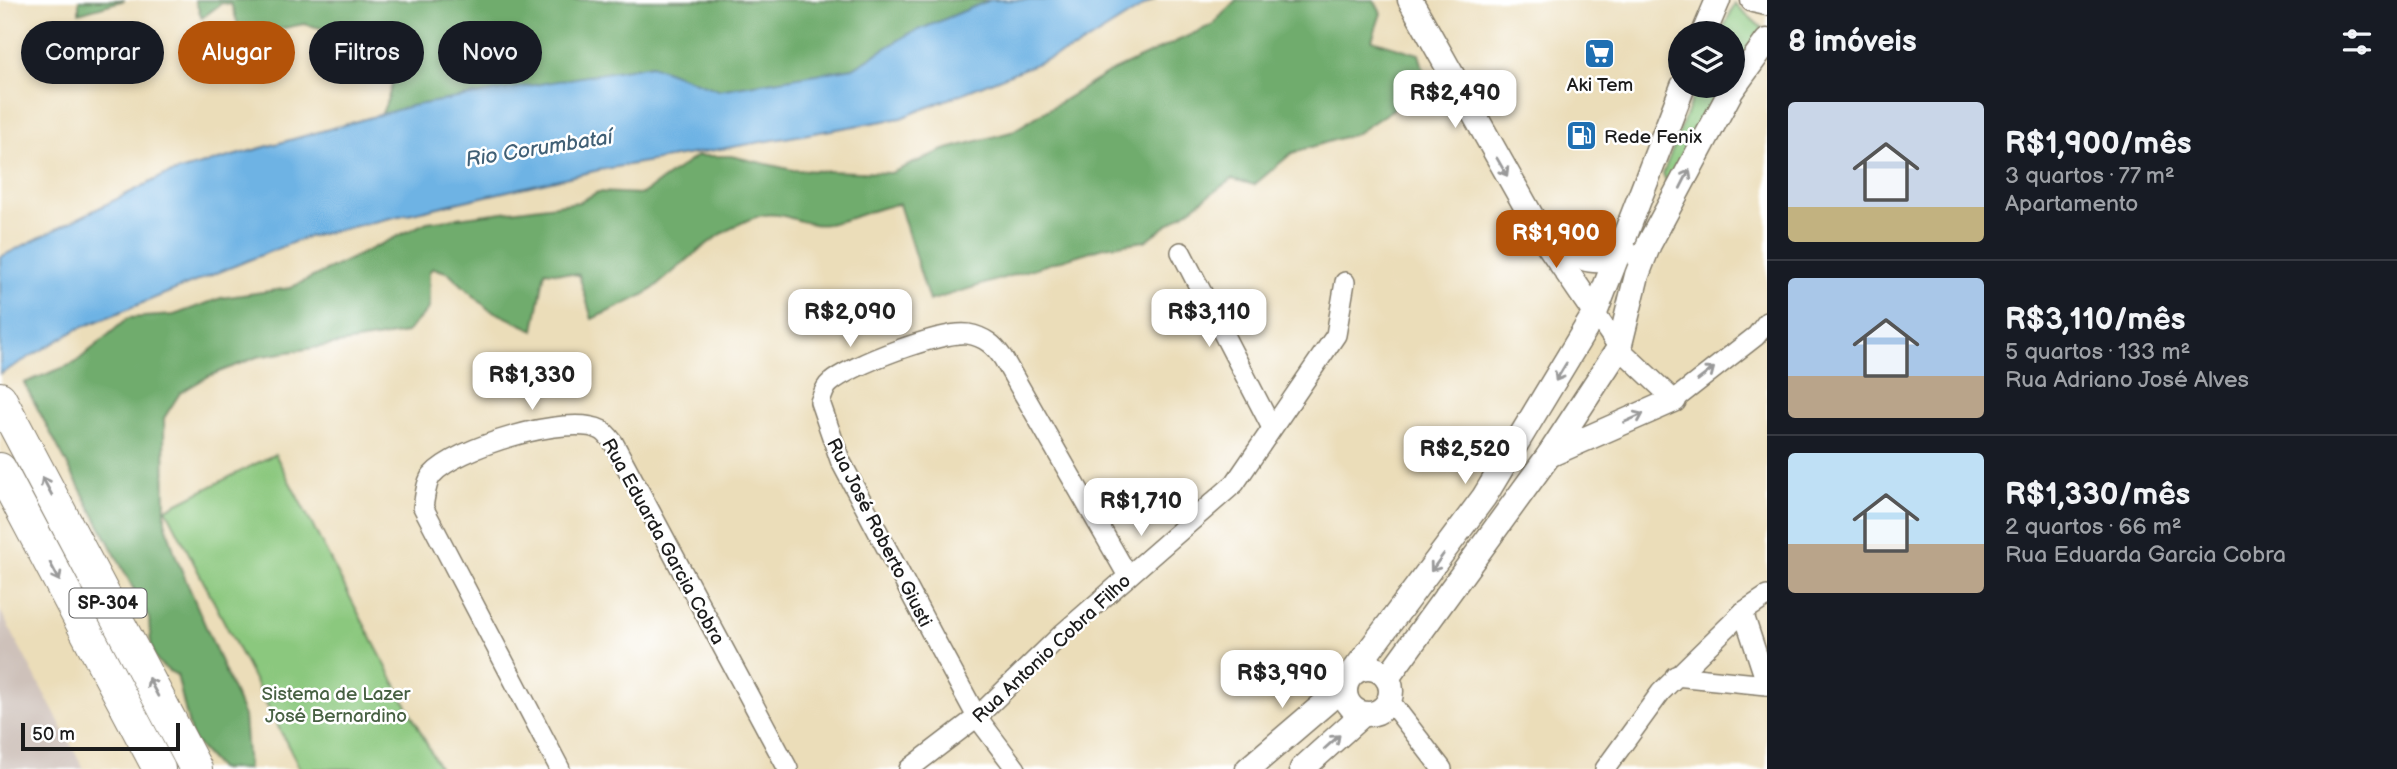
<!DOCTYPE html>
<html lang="pt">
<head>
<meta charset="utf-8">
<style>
	:root { --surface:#171b24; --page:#242831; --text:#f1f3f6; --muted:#9ea1a6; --line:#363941; --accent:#b45309 }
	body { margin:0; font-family:"Balsamiq Sans",sans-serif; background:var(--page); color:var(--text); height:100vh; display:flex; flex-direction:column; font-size:26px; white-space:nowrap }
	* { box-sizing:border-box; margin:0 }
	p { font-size:23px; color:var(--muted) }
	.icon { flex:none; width:38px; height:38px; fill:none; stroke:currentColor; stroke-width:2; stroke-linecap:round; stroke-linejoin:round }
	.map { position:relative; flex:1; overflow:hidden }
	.drawer { display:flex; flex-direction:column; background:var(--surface); width:630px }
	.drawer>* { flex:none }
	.guide { position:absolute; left:21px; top:21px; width:665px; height:63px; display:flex; gap:14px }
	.controls { position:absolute; left:1668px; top:21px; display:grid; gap:14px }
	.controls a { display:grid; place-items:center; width:77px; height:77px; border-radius:50%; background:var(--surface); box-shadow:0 4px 10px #0003; font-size:35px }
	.scale { position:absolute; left:21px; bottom:18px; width:159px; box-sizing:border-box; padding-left:7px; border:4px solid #1c1c1c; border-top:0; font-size:19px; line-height:24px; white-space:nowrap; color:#1c1c1c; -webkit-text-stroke:5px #fff; paint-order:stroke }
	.price { position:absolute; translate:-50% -60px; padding:0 16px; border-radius:14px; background:#fff; color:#222; font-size:23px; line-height:46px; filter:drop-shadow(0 2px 4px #0008) }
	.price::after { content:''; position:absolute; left:50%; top:42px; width:21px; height:16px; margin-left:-10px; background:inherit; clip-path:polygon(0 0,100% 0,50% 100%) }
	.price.current { background:var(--accent); color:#fff }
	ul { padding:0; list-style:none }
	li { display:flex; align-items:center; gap:21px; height:175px; padding:0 21px }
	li+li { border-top:2px solid var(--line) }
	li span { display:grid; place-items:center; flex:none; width:196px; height:140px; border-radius:7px; color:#555 }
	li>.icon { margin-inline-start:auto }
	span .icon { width:84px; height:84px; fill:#fffc; stroke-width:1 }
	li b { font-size:30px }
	h2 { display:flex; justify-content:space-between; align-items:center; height:84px; padding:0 21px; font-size:30px }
	.chip { padding:0 24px; border-radius:32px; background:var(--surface); box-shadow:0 4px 10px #0003; font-size:24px; line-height:63px }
	.chip.current { background:var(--accent); color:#fff }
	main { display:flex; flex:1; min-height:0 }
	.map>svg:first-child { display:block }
	.industrial { fill:#cec1ba }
	.green { fill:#8bc87e; stroke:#54724d; stroke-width:2 }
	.forest { fill:#70ac6d; stroke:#466444; stroke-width:2 }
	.water { fill:#6eb3e4; stroke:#456880; stroke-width:2 }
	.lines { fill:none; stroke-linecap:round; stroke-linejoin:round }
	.minor-casing { stroke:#847c6a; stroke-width:22 }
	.tertiary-casing { stroke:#847c6a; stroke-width:27 }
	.trunk-casing { stroke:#847c6a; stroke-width:34 }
	.minor { stroke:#fff; stroke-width:19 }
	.tertiary { stroke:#fff; stroke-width:24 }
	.trunk { stroke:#fff; stroke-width:32 }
	.oneway { stroke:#999 }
	.labels { text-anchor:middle; stroke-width:5; stroke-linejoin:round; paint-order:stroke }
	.shield { fill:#fff; stroke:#606060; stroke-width:2 }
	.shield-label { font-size:18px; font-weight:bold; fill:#1c1c1c }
	.poi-label { font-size:19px; fill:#1c1c1c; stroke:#fff }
	.street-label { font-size:19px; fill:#1c1c1c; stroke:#fff }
	.park-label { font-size:19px; fill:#486143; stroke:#fff }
	.water-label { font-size:21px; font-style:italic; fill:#416076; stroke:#fff }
</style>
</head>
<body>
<main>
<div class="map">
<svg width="1767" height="769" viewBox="0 0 1767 769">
	<rect width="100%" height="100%" fill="#fff"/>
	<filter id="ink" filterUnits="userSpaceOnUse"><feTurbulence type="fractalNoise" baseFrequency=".0143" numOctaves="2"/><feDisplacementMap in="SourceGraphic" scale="14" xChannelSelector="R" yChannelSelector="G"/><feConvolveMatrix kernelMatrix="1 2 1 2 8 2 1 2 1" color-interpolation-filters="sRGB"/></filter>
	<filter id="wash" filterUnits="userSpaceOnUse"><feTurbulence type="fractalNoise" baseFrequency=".00686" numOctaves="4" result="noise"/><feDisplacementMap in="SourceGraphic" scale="28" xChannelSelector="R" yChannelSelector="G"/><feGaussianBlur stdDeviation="1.57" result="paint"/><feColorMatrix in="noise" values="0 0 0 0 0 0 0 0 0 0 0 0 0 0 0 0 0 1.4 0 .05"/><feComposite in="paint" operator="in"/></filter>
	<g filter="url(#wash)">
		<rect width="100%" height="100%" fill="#ebddb9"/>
		<path class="industrial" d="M 0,610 L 84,769 L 0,769 Z"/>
		<g class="green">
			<path d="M 1735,4 L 1763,29 L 1733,71 L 1732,33 L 1721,33 Z"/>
			<path d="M 1697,86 L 1723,86 L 1696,127 L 1668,185 L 1663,174 Z"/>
			<path d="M 275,454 L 440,769 L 300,769 L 166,509 Z"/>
		</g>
		<g class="forest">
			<path d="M 79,0 L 125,0 L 79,13 Z"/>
			<path d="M 195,0 L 995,0 L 918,67 L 367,143 C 381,117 405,73 388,44 L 304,24 L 249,35 L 239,27 L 231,4 L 222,3 L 202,18 Z"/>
			<path d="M 1236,0 L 1374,0 L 1381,13 L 1372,40 L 1419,54 L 1430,91 L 1404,102 L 1357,133 L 1292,153 L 1254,185 L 1232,179 L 1145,241 L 1104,247 L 929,301 L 899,204 C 874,208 852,220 827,224 C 805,228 783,209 759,216 C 718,229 687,261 654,288 C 637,301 612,309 592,319 L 579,275 L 545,271 L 534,330 L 488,309 L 449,273 L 433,268 L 429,272 L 429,308 L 406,333 L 257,357 L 209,376 L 180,393 L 164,418 L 165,521 L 176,557 L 244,716 L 248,769 L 219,769 L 192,739 L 177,675 C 148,662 151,647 149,618 L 24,383 L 75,363 L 128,318 L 174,315 L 221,298 L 290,288 L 427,222 L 579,202 L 598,192 L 642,194 L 697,156 L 731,156 L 793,170 L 891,173 L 944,150 L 1011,132 L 1110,72 L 1212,25 Z"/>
		</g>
		<path class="water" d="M 990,0 L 1153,0 L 1078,47 L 901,118 L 599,170 L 304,238 L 78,329 L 0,374 L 0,257 L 165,175 L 411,106 L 651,65 L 718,90 L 853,68 L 909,34 Z"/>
	</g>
	<g filter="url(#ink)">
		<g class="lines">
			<defs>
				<g id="minor">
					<path d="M 1181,252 L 1272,428"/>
					<path d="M 1595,313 L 1619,348 L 1674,400 L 1756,336 L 1767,322"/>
					<path d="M 1743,612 L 1767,685"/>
					<path d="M 1675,676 L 1767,685"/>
					<path d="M 1389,700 L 1442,769"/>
					<path d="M 560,769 L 423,507 C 425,497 426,482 432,475 C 455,448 568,413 601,430 C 605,432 610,438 613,442 L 788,769"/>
					<path d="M 909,769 L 977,717 L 1062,634 L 1235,483 L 1336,335 L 1345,282"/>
					<path d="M 1016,769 L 977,717 L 933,636 L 840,460 L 820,402 C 823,395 824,388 830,383 C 850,365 943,330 968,334 C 985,337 994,345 1003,358 L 1128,576"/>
					<path d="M 1605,769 L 1661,692 L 1743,612 L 1767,596"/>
				</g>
				<g id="tertiary">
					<path d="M 1410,0 L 1543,237 L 1595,313"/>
					<path d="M 1753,0 L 1767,3"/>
					<path d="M 1704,33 L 1718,0"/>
					<path d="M 1544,238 C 1574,253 1593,272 1625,251"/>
					<path d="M 1549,455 L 1674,400"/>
					<circle cx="1368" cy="691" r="23"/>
					<path d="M 1354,671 L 1484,497 L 1595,313 L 1683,86"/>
					<path d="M 1387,678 L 1549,455 L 1619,348 L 1637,275 L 1649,244 L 1731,91 L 1767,41"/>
					<path d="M 1248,769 L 1345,686"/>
					<path d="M 1302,769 L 1363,714"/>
				</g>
				<g id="trunk">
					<path d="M 0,398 L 196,769"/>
					<path d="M 0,469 L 159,769"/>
				</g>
			</defs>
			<use href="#minor" class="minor-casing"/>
			<use href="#tertiary" class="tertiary-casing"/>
			<use href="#trunk" class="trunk-casing"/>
			<use href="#minor" class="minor"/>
			<use href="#tertiary" class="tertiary"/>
			<use href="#trunk" class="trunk"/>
		</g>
		<defs><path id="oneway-shaft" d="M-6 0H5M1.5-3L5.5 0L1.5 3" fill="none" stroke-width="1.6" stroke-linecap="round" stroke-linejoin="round" transform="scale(1.75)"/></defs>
		<g class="oneway">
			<use href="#oneway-shaft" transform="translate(1502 167) rotate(60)"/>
			<use href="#oneway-shaft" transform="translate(1685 179) rotate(-63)"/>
			<use href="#oneway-shaft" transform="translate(1561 372) rotate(121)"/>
			<use href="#oneway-shaft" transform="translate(1706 374) rotate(-38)"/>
			<use href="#oneway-shaft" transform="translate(1634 418) rotate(-24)"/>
			<use href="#oneway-shaft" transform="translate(47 486) rotate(-118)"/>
			<use href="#oneway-shaft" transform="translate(1437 563) rotate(126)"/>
			<use href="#oneway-shaft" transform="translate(55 572) rotate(62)"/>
			<use href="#oneway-shaft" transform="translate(153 687) rotate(-118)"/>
			<use href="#oneway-shaft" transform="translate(1332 742) rotate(-42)"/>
		</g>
	</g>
	<defs>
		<symbol id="supermarket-square" viewBox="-11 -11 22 22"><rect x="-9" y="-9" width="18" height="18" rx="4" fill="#1f6fb2" stroke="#fff"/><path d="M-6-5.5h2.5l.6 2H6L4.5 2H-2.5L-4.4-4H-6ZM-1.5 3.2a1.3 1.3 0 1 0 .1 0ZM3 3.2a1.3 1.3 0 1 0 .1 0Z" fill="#fff"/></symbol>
		<symbol id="fuel-square" viewBox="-11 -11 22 22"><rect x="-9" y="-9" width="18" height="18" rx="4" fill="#1f6fb2" stroke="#fff"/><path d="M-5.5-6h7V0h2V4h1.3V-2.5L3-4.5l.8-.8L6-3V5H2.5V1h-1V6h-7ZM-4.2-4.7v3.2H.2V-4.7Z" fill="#fff"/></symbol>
	</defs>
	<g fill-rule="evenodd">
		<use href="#supermarket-square" x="1582" y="36" width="35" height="35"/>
		<use href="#fuel-square" x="1564" y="118" width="35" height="35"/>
	</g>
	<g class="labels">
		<rect class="shield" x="69.5" y="588.5" width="77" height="29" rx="5"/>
		<g class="shield-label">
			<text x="108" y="609">SP-304</text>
		</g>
		<g class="poi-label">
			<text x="1600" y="91">Aki Tem</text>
			<text x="1604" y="143" text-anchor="start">Rede Fenix</text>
		</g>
		<g class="street-label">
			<text transform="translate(880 532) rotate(63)" y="7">Rua José Roberto Giusti</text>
			<text transform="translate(664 541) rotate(61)" y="7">Rua Eduarda Garcia Cobra</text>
			<text transform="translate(1051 648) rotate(-43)" y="7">Rua Antonio Cobra Filho</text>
		</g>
		<g class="park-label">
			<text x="336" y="700">Sistema de Lazer<tspan x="336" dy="22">José Bernardino</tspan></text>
		</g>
		<g class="water-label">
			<text transform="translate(539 148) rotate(-9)" y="7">Rio Corumbataí</text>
		</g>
	</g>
</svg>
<div class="controls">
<a><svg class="icon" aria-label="layers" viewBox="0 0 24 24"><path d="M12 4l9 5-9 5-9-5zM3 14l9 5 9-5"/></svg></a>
</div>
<div class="scale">50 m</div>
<b class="price" style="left:1455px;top:130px">R$2,490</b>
<b class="price current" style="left:1556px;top:270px">R$1,900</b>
<b class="price" style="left:850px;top:349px">R$2,090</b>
<b class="price" style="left:1209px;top:349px">R$3,110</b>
<b class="price" style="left:532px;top:412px">R$1,330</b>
<b class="price" style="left:1465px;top:486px">R$2,520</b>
<b class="price" style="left:1141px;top:538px">R$1,710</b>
<b class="price" style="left:1282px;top:710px">R$3,990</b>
<div class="guide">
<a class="chip">Comprar</a>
<a class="chip current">Alugar</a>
<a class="chip">Filtros</a>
<a class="chip">Novo</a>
</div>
</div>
<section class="drawer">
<h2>8 imóveis<svg class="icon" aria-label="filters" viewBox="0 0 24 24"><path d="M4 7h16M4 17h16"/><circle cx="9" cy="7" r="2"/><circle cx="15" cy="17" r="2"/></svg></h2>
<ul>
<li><span style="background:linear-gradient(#c9d6e8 75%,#c2b280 0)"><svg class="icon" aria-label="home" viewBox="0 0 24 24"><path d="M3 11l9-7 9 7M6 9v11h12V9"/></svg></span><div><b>R$1,900/mês</b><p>3 quartos · 77 m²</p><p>Apartamento</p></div></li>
<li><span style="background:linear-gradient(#a9c7e8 70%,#b9a48a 0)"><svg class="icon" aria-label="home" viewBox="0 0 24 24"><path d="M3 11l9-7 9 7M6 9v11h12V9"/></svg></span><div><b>R$3,110/mês</b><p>5 quartos · 133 m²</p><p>Rua Adriano José Alves</p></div></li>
<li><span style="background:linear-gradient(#bfe0f5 65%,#b9a48a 0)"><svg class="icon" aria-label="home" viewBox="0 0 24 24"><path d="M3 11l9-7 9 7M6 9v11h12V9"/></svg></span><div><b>R$1,330/mês</b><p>2 quartos · 66 m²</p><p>Rua Eduarda Garcia Cobra</p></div></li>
</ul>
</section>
</main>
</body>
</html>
